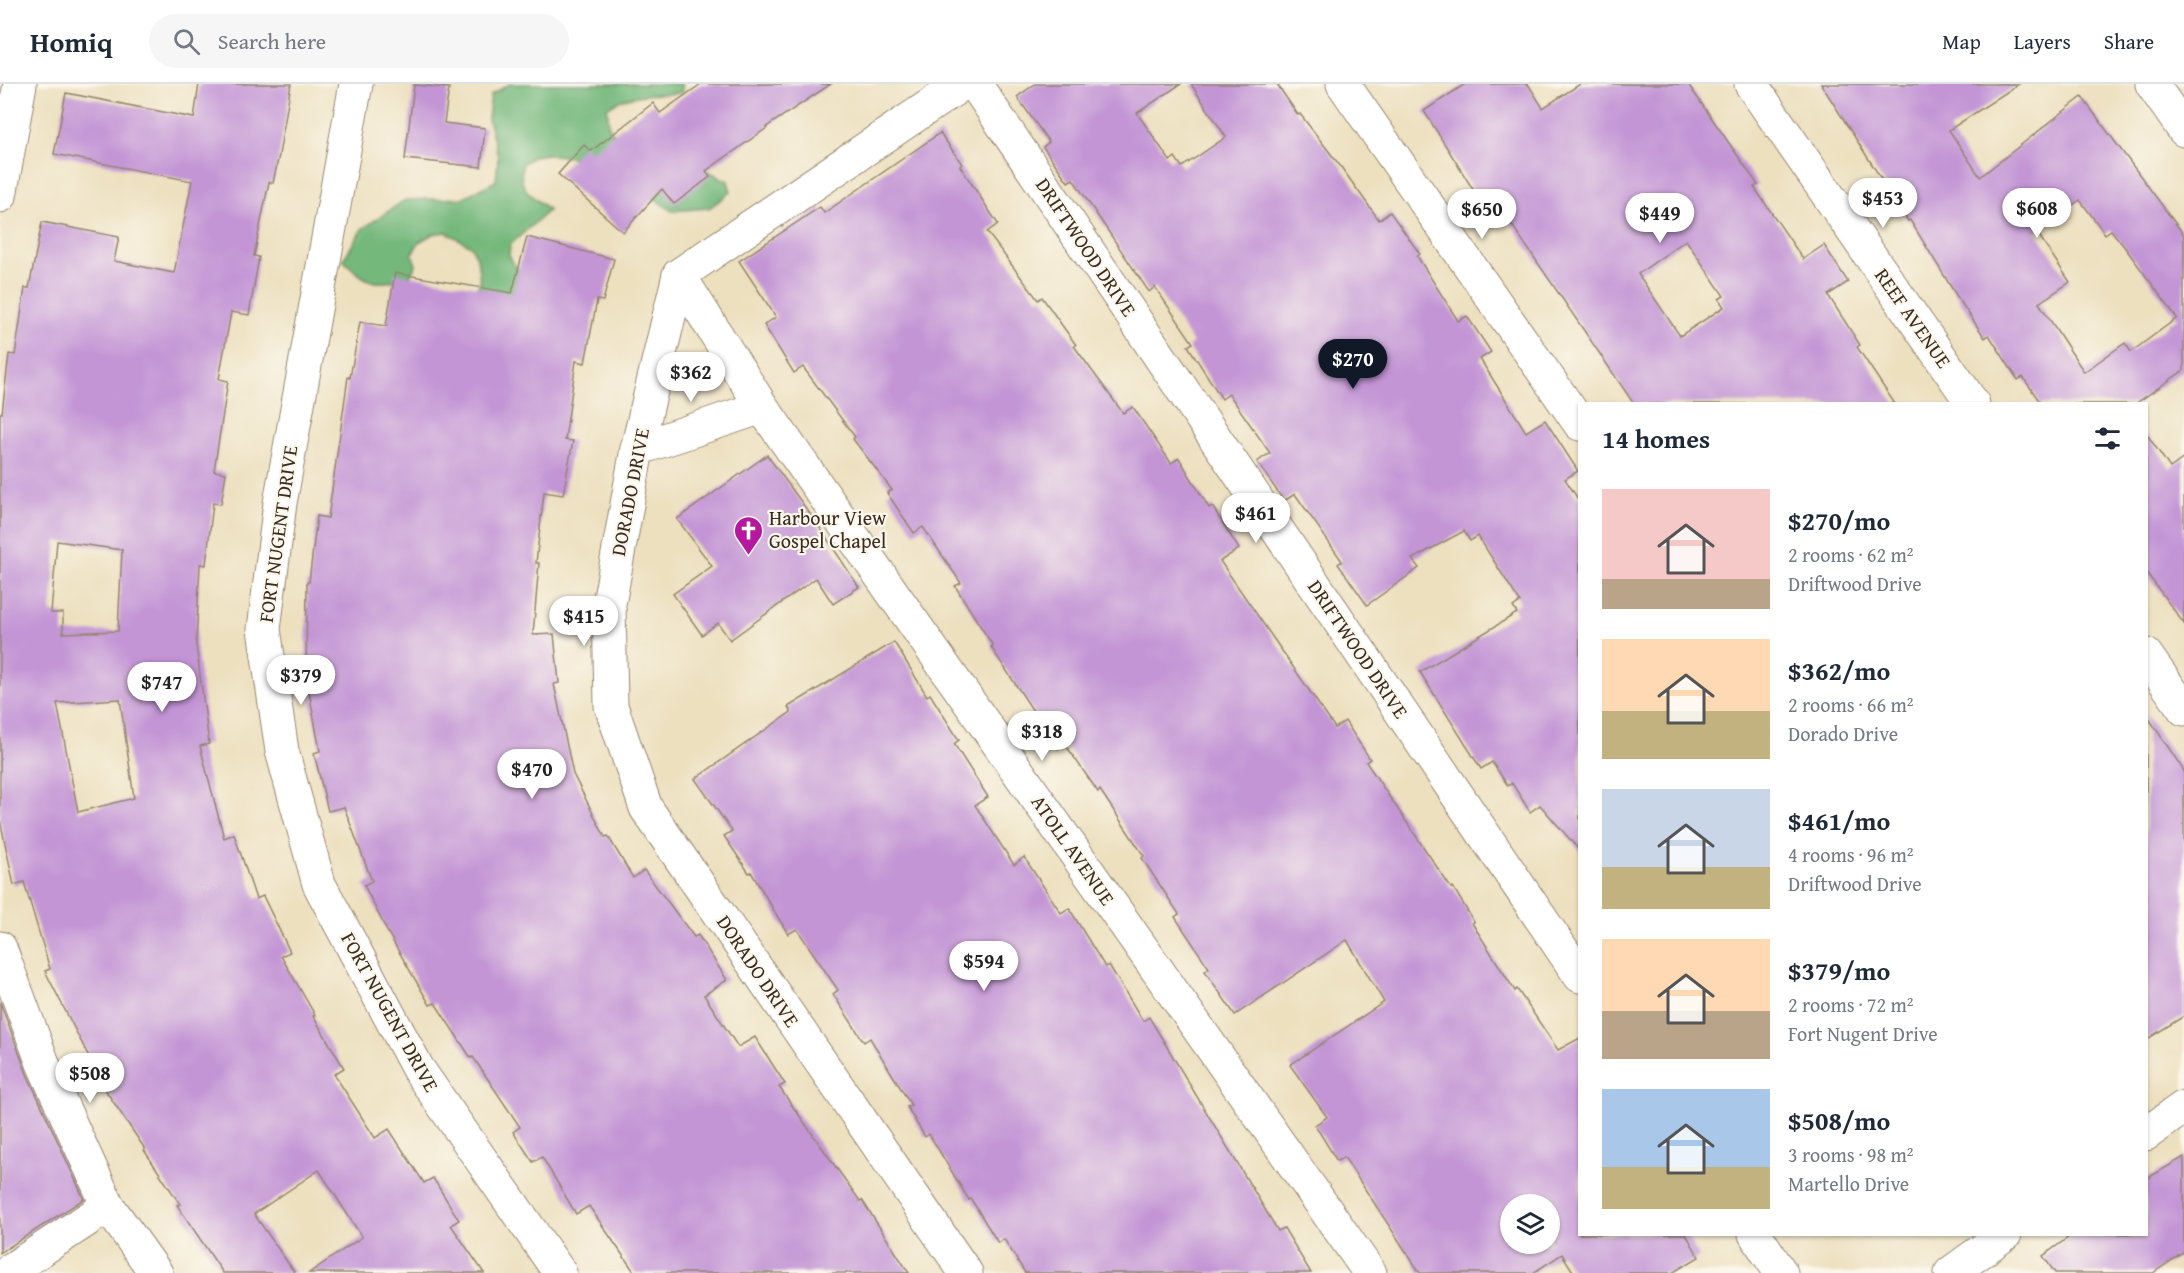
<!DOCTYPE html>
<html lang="en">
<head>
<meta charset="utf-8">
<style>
	:root { --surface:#fff; --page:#f6f6f7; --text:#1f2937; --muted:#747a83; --line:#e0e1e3; --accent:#111827 }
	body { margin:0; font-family:"Gentium Book Plus",serif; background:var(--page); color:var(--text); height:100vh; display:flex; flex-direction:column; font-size:22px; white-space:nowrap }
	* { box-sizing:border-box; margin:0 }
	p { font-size:20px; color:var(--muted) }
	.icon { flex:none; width:33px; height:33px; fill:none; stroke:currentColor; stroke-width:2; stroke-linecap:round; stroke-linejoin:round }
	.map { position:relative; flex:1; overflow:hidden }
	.details { position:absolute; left:1578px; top:318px; width:570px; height:834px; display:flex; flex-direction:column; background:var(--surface); border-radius:0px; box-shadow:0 2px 4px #0004 }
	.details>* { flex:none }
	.tools { position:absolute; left:1500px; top:1110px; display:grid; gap:12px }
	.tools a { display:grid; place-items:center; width:60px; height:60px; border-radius:50%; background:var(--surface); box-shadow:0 2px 4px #0004; font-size:30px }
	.price { position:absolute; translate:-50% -51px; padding:0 14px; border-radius:21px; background:#fff; color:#222; font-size:20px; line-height:39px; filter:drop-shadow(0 2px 3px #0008) }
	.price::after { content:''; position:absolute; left:50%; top:36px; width:18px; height:14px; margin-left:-9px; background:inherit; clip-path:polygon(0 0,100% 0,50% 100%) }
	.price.selected { background:var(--accent); color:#fff }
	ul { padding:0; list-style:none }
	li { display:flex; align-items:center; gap:18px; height:150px; padding:0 24px }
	li span { display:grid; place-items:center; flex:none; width:168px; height:120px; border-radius:0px; color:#555 }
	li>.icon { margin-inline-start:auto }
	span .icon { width:72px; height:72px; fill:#fffc; stroke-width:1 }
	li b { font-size:26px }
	h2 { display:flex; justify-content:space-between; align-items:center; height:72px; padding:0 24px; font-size:26px }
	header { display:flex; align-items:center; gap:36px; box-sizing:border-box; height:84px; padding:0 30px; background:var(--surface); border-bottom:2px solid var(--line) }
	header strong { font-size:28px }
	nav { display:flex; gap:33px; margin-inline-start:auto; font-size:21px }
	.search { width:420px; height:54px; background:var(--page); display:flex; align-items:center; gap:15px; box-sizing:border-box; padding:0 21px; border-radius:33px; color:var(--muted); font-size:22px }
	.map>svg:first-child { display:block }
	.forest { fill:#74b87c; stroke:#58714d; stroke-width:1.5 }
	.building { fill:#c395d5; fill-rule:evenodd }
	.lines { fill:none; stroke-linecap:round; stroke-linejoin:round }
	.minor-casing { stroke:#94856e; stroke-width:35 }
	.minor { stroke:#fff; stroke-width:33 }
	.labels { text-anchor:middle; stroke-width:4.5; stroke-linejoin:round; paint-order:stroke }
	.street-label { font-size:20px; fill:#3b2a1e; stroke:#fbf7ec }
	.poi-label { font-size:20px; fill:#3b2a1e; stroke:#fbf7ec; text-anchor:start }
</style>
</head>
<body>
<header>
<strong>Homiq</strong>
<div class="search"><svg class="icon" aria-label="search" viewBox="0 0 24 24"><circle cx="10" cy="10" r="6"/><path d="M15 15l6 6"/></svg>Search here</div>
<nav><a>Map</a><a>Layers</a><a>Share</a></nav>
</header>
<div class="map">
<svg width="2184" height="1189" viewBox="0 0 2184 1189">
	<rect width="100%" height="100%" fill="#fbf7ec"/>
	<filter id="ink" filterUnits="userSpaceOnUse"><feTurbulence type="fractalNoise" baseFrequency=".0167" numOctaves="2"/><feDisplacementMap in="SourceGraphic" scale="12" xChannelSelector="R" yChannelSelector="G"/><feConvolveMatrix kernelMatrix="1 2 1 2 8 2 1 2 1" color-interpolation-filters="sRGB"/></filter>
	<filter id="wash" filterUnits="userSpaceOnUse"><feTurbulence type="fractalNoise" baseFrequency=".008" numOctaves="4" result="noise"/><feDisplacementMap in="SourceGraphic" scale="24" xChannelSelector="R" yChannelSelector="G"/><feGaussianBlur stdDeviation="1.35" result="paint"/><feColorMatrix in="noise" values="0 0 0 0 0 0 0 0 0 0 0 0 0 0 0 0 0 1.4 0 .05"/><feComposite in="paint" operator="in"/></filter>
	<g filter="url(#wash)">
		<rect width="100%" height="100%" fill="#ede0bf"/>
		<path class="forest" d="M 509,0 L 682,0 L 682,9 C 655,11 629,8 607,24 L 610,47 L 642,62 L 681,73 L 728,97 L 731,108 L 709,124 L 672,127 L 607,81 L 591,76 L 548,70 L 534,72 L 523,79 C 516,105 531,111 549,126 L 510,161 L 509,172 L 535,213 L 463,253 L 480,197 L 477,174 L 471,162 L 446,148 L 433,150 L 419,158 L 412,170 L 416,181 L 410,192 C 375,203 369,201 343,176 L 362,145 L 405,116 L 462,114 L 496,97 L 498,73 L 488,35 L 491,11 Z"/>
		<g id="blocks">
			<g class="building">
				<path d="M 199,0 L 291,0 L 279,71 L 273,99 L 269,98 L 254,172 L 259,173 L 249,231 L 231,228 L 219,295 L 228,297 L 214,387 L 226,389 L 221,420 L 213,419 L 206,481 L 200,480 L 196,560 L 209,660 L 200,662 L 224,754 L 234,750 L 256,815 L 263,812 L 290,868 L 281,872 L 315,931 L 313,932 L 344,984 L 334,990 L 375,1054 L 389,1045 L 424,1099 L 433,1094 L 459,1136 L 451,1141 L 484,1189 L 309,1189 L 362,1153 L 319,1086 L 254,1130 L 295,1189 L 223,1189 L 177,1121 L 180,1120 L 144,1066 L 145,1065 L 108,1010 L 45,887 L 50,885 L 24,798 L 14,801 L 0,736 L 0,329 L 2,329 L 9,270 L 15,271 L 25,204 L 29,204 L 42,138 L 119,153 L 114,177 L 174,189 L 192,97 L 54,70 L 66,9 L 194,34 ZM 57,457 L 122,466 L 118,547 L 63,549 L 63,529 L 51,529 ZM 120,615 L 134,714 L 78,728 L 57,619 Z"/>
				<path d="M 701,0 L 831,0 L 766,43 L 767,44 L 706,87 L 710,93 L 674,120 L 662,105 L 623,148 L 558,90 L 584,61 L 591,67 L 653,19 L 660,29 Z"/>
				<path d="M 1035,0 L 1181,0 L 1137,29 L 1170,77 L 1175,73 L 1182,83 L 1226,53 L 1191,0 L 1277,0 L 1298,31 L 1300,30 L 1341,83 L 1379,136 L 1390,128 L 1420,170 L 1417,172 L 1458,237 L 1467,232 L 1491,268 L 1480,275 L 1526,348 L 1545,336 L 1578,387 L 1565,395 L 1580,418 L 1580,767 L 1540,721 L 1530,728 L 1512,699 L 1508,702 L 1492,678 L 1481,685 L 1420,588 L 1517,529 L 1513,523 L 1520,518 L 1478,452 L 1470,457 L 1464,447 L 1412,475 L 1419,484 L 1367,521 L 1338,480 L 1342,477 L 1295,410 L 1284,417 L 1257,378 L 1270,369 L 1229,310 L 1222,315 L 1188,262 L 1193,259 L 1155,203 L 1149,208 L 1073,95 L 1068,98 L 1043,63 L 1049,58 L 1017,13 Z"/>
				<path d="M 1465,0 L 1528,0 L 1543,24 L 1580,0 L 1688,0 L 1758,101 L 1754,103 L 1803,175 L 1824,161 L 1848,198 L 1828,211 L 1860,261 L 1857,263 L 1895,320 L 1634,320 L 1493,113 L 1482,120 L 1424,27 ZM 1686,156 L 1724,212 L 1719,215 L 1724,223 L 1680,252 L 1638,190 Z"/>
				<path d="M 1821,0 L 2019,0 L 1949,46 L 1980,93 L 2082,13 L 2184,151 L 2184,286 L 2135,320 L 2037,320 L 2040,318 L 2023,293 L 2018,296 L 1989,251 L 1985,254 L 1956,211 L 1910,136 L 1908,137 ZM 2080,116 L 2105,150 L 2111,146 L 2123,161 L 2177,234 L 2131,268 L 2125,259 L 2084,288 L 2039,219 L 2070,198 L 2036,147 Z"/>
				<path d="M 414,1 L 449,4 L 444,39 L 485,44 L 481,83 L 405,75 Z"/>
				<path d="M 940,49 L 962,80 L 960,82 L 998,140 L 987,148 L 1038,216 L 1042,213 L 1076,261 L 1074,262 L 1123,329 L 1133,323 L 1171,379 L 1179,374 L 1209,424 L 1212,422 L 1239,465 L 1220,477 L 1335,644 L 1345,637 L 1370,675 L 1366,678 L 1451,804 L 1453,803 L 1474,838 L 1472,839 L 1515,907 L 1517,905 L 1558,966 L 1580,954 L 1580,1150 L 1686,1150 L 1699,1173 L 1672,1189 L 1574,1189 L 1562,1170 L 1533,1189 L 1420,1189 L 1344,1073 L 1337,1077 L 1315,1041 L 1327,1033 L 1290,981 L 1384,918 L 1347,856 L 1235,931 L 1205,887 L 1209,884 L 1175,833 L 1179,830 L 1142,774 L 1144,772 L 1100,706 L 1098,708 L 1065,660 L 1058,665 L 991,563 L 993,562 L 955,502 L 961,499 L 923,443 L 914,449 L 887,409 L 892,406 L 853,355 L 855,353 L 803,283 L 794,289 L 764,241 L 776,233 L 739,177 L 820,123 L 824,129 ZM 1510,1120 L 1550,1120 L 1550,1160 L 1510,1160 Z"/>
				<path d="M 527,153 L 614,175 L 603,217 L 597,216 L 585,279 L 576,277 L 565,356 L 573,357 L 563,411 L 544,408 L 536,479 L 539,479 L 533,551 L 554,550 L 559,599 L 554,600 L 573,690 L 605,753 L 608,752 L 633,794 L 644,786 L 694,853 L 698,851 L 727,896 L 704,911 L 738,963 L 755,953 L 785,1000 L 779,1003 L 860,1117 L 862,1116 L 909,1189 L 635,1189 L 589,1122 L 576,1130 L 542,1073 L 533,1078 L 513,1048 L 520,1043 L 473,973 L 471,974 L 435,919 L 430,921 L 388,849 L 364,801 L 372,797 L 344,723 L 328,727 L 314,669 L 320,667 L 306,591 L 307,498 L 309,498 L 317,432 L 328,434 L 348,293 L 350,294 L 360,238 L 386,242 L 395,189 L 512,209 Z"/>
				<path d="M 2146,349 L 2170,384 L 2184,374 L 2184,540 L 2146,488 Z"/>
				<path d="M 767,371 L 816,438 L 859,503 L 833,520 L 816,494 L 730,556 L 718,539 L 702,551 L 673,510 L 712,482 L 677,435 Z"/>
				<path d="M 894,558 L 927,612 L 930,610 L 959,656 L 954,660 L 988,713 L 975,721 L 1014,781 L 1024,773 L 1061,829 L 1069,824 L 1105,883 L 1109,881 L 1143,937 L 1149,933 L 1278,1147 L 1284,1144 L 1311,1189 L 1025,1189 L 1004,1155 L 998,1159 L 971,1115 L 969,1116 L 929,1050 L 925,1053 L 907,1023 L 911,1021 L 870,954 L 864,958 L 833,910 L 838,906 L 797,845 L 788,850 L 751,788 L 749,789 L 724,752 L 732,747 L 695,695 L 791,628 L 788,623 Z"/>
				<path d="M 2146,630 L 2184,687 L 2184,932 L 2146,956 Z"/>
				<path d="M 0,918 L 27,990 L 84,1115 L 0,1169 Z"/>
				<path d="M 2184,1073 L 2184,1168 L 2153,1189 L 2055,1189 L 2043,1172 L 2073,1150 L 2146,1150 L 2146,1095 Z"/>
			</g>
		</g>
	</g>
	<g filter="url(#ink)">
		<use href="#blocks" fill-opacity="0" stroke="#94856e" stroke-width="1.5"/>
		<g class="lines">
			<defs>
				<g id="minor">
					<path d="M 356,0 L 280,419 L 264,545 L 282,667 L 319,800 L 418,985 L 560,1189"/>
					<path d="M 962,0 L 679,191 L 637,365 L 609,520 L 611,622 L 646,724 L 966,1189"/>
					<path d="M 975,0 L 1580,892"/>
					<path d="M 1343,0 L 1580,340"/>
					<path d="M 1751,0 L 1973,320"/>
					<path d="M 2152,0 L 2184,46"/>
					<path d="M 0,112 L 20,0"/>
					<path d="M 679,191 L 762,323 L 1370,1189"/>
					<path d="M 637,365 L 762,323"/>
					<path d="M 2146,571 L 2184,625"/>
					<path d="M 0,864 L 44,982 L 108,1122 L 156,1189"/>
					<path d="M 2146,1050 L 2184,1023"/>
					<path d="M 1755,1150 L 1781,1189"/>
					<path d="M 6,1189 L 108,1122"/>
					<path d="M 1951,1189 L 2005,1150"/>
				</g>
			</defs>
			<use href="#minor" class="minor-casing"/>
			<use href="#minor" class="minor"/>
		</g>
	</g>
	<defs>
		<symbol id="church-pin" viewBox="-11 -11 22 30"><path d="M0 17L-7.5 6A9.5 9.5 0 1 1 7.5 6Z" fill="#b5179e" stroke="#fbf7ec"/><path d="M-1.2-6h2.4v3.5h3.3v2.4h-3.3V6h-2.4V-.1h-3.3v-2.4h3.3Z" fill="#fff"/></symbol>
	</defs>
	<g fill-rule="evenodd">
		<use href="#church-pin" x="732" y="430" width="33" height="45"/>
	</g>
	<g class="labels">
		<g class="street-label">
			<text transform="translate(1086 163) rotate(56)" y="7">DRIFTWOOD DRIVE</text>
			<text transform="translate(1913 234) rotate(55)" y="7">REEF AVENUE</text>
			<text transform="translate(630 408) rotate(-79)" y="7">DORADO DRIVE</text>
			<text transform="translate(278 450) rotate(-82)" y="7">FORT NUGENT DRIVE</text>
			<text transform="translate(1358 565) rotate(56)" y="7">DRIFTWOOD DRIVE</text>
			<text transform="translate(1073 766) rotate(55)" y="7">ATOLL AVENUE</text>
			<text transform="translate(758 887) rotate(56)" y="7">DORADO DRIVE</text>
			<text transform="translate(390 928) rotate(61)" y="7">FORT NUGENT DRIVE</text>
		</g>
		<g class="poi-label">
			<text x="769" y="441">Harbour View<tspan x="769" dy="23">Gospel Chapel</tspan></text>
		</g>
	</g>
</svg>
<div class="tools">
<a><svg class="icon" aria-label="layers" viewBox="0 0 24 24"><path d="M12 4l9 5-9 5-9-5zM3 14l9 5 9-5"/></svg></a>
</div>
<b class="price" style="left:1883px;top:145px">$453</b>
<b class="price" style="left:2037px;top:155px">$608</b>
<b class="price" style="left:1482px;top:156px">$650</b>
<b class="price" style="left:1660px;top:160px">$449</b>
<b class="price selected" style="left:1353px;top:306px">$270</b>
<b class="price" style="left:691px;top:319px">$362</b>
<b class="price" style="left:1256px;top:460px">$461</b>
<b class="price" style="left:584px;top:563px">$415</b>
<b class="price" style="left:301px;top:622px">$379</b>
<b class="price" style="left:162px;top:629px">$747</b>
<b class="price" style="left:1042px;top:678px">$318</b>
<b class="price" style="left:532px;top:716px">$470</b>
<b class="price" style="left:984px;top:908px">$594</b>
<b class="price" style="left:90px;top:1020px">$508</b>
<section class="details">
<h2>14 homes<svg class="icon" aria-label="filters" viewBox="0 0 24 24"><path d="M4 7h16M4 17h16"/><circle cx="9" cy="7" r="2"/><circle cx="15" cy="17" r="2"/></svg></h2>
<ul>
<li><span style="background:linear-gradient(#f6c9c9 75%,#b9a48a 0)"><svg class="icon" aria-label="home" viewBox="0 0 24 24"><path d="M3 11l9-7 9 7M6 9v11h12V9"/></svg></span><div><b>$270/mo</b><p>2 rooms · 62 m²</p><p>Driftwood Drive</p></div></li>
<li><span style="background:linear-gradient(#ffd9b3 60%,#c2b280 0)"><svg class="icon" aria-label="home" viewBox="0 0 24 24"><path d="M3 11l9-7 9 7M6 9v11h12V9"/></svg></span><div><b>$362/mo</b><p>2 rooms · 66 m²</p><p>Dorado Drive</p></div></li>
<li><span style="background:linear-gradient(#c9d6e8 65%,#c2b280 0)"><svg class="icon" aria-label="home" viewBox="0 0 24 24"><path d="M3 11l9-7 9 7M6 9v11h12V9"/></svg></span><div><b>$461/mo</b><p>4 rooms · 96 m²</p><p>Driftwood Drive</p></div></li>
<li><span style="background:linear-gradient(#ffd9b3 60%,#b9a48a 0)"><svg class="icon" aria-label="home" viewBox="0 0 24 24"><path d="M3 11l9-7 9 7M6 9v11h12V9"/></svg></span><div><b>$379/mo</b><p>2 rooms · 72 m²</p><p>Fort Nugent Drive</p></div></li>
<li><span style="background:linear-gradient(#a9c7e8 65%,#c2b280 0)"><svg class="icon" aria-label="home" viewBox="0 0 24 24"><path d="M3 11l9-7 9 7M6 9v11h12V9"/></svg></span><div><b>$508/mo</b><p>3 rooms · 98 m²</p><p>Martello Drive</p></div></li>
</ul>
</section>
</div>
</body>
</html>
